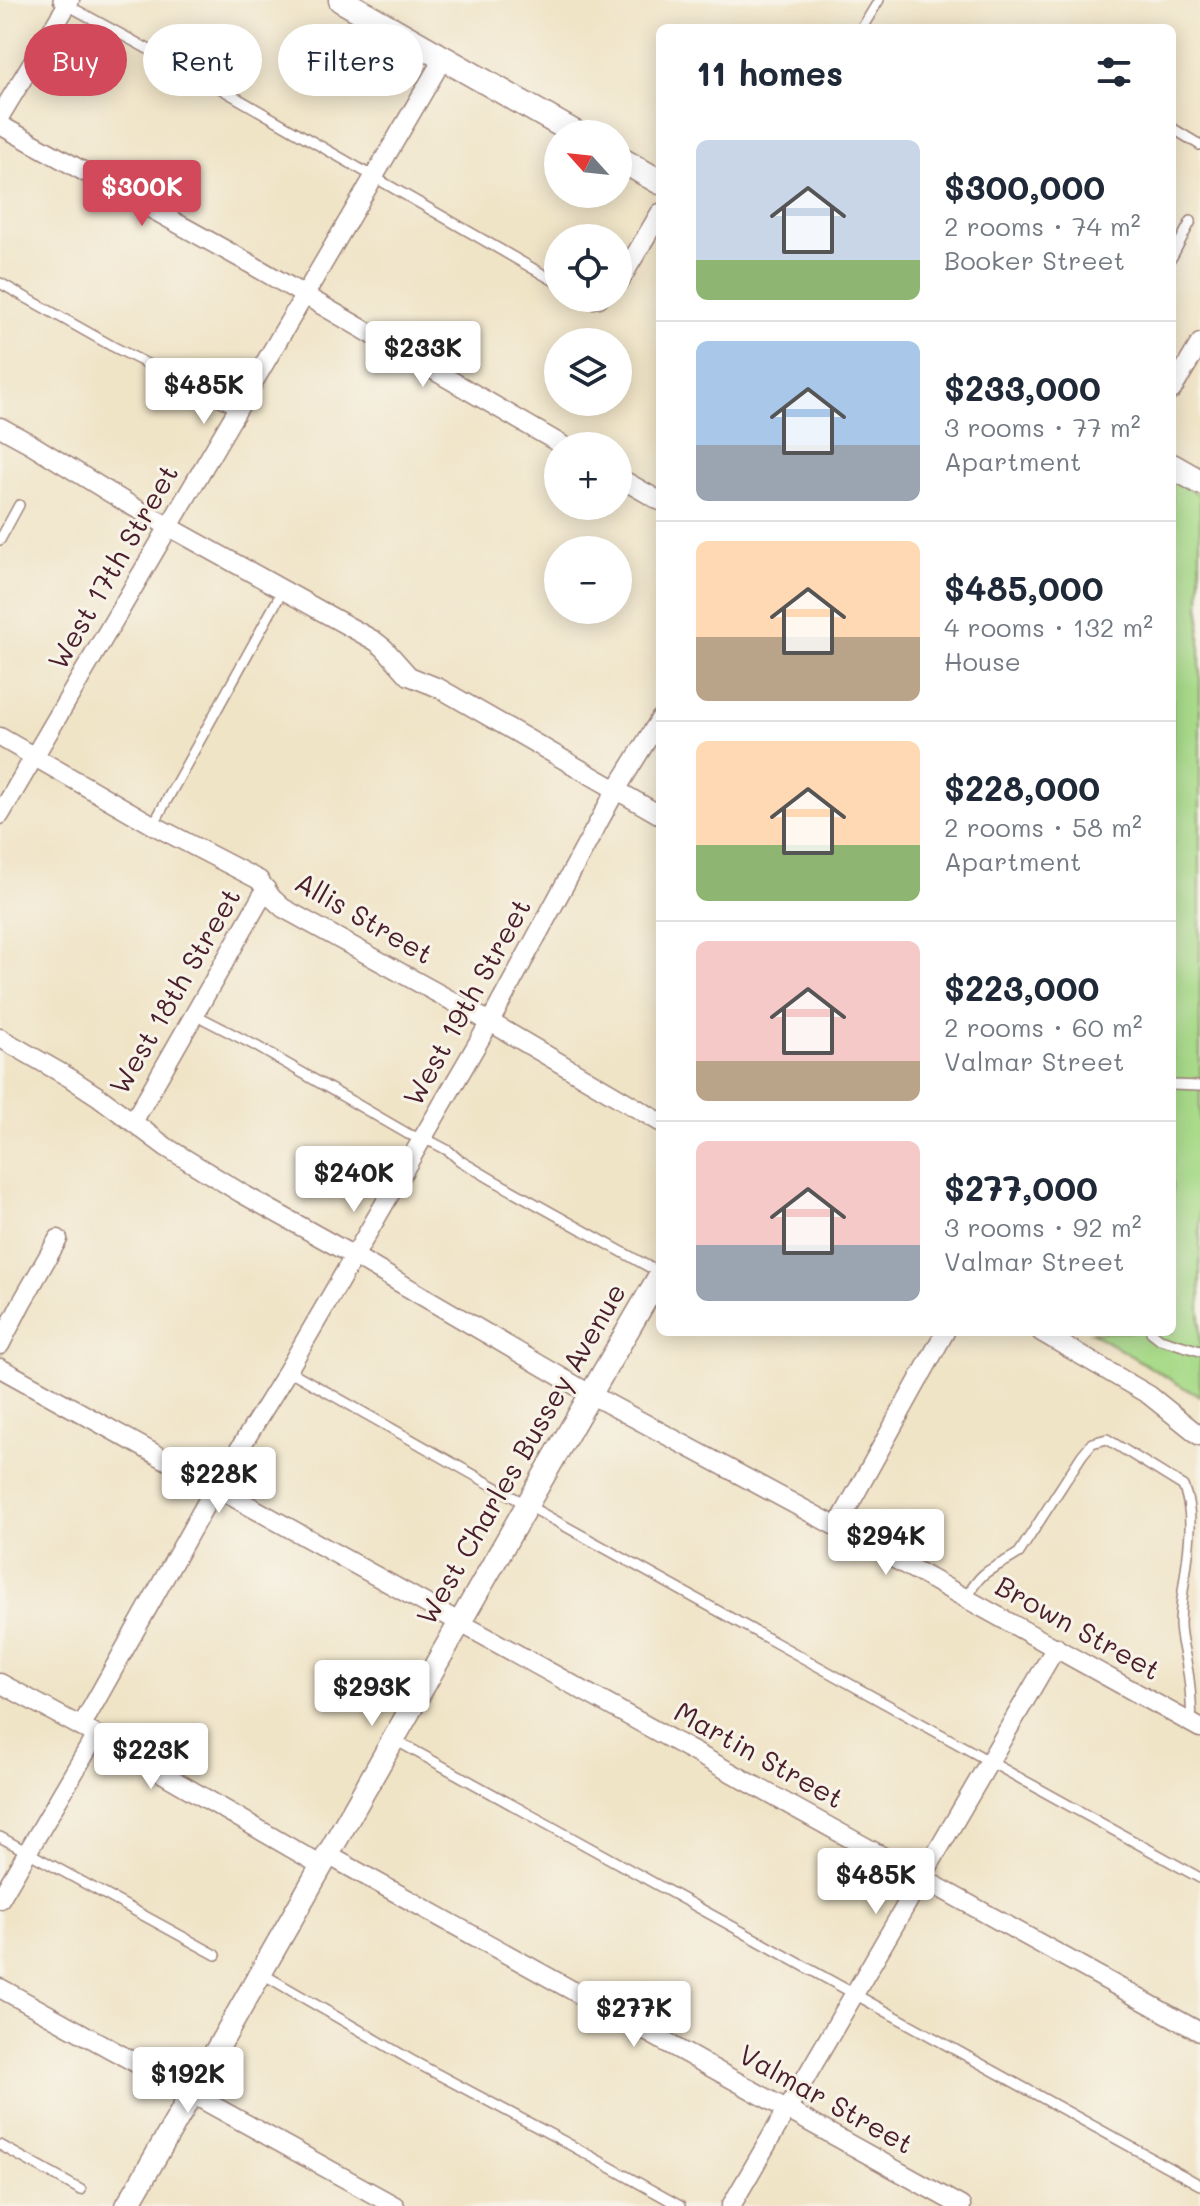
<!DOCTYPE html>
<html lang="en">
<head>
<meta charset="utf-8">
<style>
	:root { --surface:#fff; --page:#f2f2f3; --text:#1f2937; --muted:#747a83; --line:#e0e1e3; --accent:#d1495b }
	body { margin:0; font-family:Mali,sans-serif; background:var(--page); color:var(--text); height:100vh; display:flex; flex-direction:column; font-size:30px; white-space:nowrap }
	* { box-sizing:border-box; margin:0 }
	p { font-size:26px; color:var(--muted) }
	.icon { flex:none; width:44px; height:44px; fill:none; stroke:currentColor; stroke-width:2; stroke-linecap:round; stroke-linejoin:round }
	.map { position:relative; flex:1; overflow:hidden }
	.drawer { position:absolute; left:656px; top:24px; width:520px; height:1312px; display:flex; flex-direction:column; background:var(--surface); border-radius:12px; box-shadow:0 4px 20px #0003 }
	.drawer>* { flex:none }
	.banner { position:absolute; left:24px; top:24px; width:512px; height:72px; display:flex; gap:16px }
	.needle { width:52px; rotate:297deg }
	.buttons { position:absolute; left:544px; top:120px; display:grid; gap:16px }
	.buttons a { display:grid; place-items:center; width:88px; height:88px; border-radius:50%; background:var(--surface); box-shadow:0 4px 20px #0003; font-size:40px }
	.price { position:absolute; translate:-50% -68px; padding:0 18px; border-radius:8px; background:#fff; color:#222; font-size:26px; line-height:52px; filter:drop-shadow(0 2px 4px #0008) }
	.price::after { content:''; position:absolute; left:50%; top:48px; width:24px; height:18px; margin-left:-12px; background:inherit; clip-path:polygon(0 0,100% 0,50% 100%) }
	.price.selected { background:var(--accent); color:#fff }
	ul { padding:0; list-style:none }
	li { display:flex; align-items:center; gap:24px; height:200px; padding:0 40px }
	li+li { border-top:2px solid var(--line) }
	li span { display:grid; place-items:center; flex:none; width:224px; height:160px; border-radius:12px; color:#555 }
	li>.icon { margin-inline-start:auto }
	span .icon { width:96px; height:96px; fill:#fffc; stroke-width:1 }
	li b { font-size:34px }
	h2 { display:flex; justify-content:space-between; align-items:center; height:96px; padding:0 40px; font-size:34px }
	.chip { padding:0 28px; border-radius:36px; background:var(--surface); box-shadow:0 4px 20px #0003; font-size:28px; line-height:72px }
	.chip.selected { background:var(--accent); color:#fff }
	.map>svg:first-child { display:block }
	.green { fill:#a9db8a; stroke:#7a7d5a; stroke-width:2 }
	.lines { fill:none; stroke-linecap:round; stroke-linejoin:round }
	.service-casing { stroke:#9d8279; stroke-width:12 }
	.minor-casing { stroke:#9d8279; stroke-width:21 }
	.tertiary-casing { stroke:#9d8279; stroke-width:25 }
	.secondary-casing { stroke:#9d8279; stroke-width:27 }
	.service { stroke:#fff; stroke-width:9 }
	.minor { stroke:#fff; stroke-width:18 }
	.tertiary { stroke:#fff; stroke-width:22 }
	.secondary { stroke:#fff; stroke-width:24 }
	.labels { text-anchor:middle; stroke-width:6; stroke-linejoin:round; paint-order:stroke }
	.street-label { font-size:28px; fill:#4a1f2b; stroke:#f7f3e8 }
</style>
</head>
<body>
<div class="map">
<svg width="1200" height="2206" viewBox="0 0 1200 2206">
	<rect width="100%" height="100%" fill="#f7f3e8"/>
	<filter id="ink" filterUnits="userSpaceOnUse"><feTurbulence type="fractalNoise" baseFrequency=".0125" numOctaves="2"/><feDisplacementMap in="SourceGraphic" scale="16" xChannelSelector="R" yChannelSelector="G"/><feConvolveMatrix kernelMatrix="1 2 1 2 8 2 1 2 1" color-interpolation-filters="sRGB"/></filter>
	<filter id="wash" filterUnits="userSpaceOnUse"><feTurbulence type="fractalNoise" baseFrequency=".006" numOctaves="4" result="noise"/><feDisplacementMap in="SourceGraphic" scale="32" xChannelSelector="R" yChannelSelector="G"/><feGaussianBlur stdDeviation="1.8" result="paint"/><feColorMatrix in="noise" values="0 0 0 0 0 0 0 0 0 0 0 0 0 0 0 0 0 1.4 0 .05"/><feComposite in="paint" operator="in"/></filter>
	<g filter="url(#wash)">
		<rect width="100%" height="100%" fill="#f0e4c7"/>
		<path class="green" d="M 1172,478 L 1200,495 L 1200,1397 L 1091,1332 L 1172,1332 Z"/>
	</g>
	<g filter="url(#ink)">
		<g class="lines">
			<defs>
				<g id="service">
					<path d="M 58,0 L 223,90 L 558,283"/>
					<path d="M 862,28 L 879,0"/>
					<path d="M 1172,128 L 1200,145"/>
					<path d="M 1172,257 L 1191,221"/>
					<path d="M 0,283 L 112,346 L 238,410"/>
					<path d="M 0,540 L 19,505"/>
					<path d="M 153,825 L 283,590"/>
					<path d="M 194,1014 L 256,1046 L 408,1134 L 434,1143 L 449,1151 L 459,1160 L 493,1180 L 660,1273"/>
					<path d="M 1172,1085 L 1200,1086"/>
					<path d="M 1151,1332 L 1160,1339 L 1200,1351"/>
					<path d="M 288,1370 L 527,1505 L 1200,1878"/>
					<path d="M 966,1598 C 984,1566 992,1571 1019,1553 L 1082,1455 L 1092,1443 L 1107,1439 L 1183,1486 C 1200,1524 1181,1580 1180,1623 C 1180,1638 1185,1652 1187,1667 C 1191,1685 1191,1704 1192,1723"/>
					<path d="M 395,1740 L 1200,2185"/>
					<path d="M 0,1837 L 216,1955"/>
					<path d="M 261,1973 L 411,2060 L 565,2142 L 680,2206"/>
					<path d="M 0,2145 L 81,2190"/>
				</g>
				<g id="minor">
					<path d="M 0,116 L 70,0"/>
					<path d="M 0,125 L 249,263 L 564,446"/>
					<path d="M 618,284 L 660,213"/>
					<path d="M 592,299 L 599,298"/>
					<path d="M 1172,390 L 1200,343"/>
					<path d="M 0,427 L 31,444 L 130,505 L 375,641 L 384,648 L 409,676 L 439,688 L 660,815"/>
					<path d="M 618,477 L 660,501"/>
					<path d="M 0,737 L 153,825 L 259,880 L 272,898 L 283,908 L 490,1022 L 660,1122"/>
					<path d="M 0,815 L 444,57"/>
					<path d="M 0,1038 L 70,1078 L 99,1097 L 166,1147 L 241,1193 L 354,1256 L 590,1394 L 837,1527 L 1200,1728"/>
					<path d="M 133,1122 L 266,889"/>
					<path d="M 1041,1332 L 1149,1395 L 1200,1436"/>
					<path d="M 0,1345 L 22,1302 L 58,1239"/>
					<path d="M 0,1368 L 1200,2032"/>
					<path d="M 837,1527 L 945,1332"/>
					<path d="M 0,1683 L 96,1735 L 322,1866"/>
					<path d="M 81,1727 L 208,1500 L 288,1370 L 490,1022 L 616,790 L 660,719"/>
					<path d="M 328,1855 L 961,2206"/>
					<path d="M 0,1899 L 96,1735"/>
					<path d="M 0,1988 L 395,2206"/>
					<path d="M 731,2206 L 1056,1647"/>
				</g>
				<path id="tertiary" d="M 127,2206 C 306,1897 479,1584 660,1275"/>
				<g id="secondary">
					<path d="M 341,0 L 577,134"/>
					<path d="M 618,158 L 660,182"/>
					<path d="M 1172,466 L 1200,482"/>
				</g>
			</defs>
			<use href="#service" class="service-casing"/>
			<use href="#minor" class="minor-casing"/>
			<use href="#tertiary" class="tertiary-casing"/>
			<use href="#secondary" class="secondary-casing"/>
			<use href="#service" class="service"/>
			<use href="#minor" class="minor"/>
			<use href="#tertiary" class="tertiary"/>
			<use href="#secondary" class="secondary"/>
		</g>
	</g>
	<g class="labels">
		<g class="street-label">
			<text transform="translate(113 567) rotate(-60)" y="10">West 17th Street</text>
			<text transform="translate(364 918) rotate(30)" y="10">Allis Street</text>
			<text transform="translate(175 991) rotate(-60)" y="10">West 18th Street</text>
			<text transform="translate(467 1002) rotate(-61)" y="10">West 19th Street</text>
			<text transform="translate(521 1454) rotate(-60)" y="10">West Charles Bussey Avenue</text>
			<text transform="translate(1078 1628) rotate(29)" y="10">Brown Street</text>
			<text transform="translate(759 1755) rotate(29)" y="10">Martin Street</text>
			<text transform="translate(826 2099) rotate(29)" y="10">Valmar Street</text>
		</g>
	</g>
</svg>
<div class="buttons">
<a><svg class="needle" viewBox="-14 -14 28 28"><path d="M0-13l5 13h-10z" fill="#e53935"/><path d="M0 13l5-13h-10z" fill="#747a83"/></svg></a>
<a><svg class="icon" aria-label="locate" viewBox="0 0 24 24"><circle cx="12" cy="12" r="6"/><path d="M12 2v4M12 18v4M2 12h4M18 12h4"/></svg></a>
<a><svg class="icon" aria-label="layers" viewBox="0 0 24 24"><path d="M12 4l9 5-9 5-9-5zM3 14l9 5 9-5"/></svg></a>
<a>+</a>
<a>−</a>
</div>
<b class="price selected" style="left:142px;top:228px">$300K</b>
<b class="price" style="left:423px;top:389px">$233K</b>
<b class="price" style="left:204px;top:426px">$485K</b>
<b class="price" style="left:354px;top:1214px">$240K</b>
<b class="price" style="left:219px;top:1515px">$228K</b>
<b class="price" style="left:886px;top:1577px">$294K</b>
<b class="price" style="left:372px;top:1728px">$293K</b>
<b class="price" style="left:151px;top:1791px">$223K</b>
<b class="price" style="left:876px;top:1916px">$485K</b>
<b class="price" style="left:634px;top:2049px">$277K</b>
<b class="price" style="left:188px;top:2115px">$192K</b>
<div class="banner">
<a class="chip selected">Buy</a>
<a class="chip">Rent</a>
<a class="chip">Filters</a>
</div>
<section class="drawer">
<h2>11 homes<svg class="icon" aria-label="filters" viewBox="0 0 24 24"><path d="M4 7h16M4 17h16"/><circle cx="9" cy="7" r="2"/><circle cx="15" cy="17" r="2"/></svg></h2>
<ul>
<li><span style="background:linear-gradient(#c9d6e8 75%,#8fb573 0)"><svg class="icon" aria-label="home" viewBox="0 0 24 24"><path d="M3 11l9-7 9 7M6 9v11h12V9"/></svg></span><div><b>$300,000</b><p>2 rooms · 74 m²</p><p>Booker Street</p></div></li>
<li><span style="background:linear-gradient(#a9c7e8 65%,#9aa5b1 0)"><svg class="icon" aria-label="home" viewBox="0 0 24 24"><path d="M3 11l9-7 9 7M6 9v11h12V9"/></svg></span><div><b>$233,000</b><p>3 rooms · 77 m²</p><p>Apartment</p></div></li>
<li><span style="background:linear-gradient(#ffd9b3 60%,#b9a48a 0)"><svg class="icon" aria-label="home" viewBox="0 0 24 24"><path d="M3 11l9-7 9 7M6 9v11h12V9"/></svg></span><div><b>$485,000</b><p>4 rooms · 132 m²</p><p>House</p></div></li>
<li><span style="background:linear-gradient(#ffd9b3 65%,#8fb573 0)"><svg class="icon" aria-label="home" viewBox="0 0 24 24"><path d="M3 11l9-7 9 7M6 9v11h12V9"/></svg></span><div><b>$228,000</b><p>2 rooms · 58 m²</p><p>Apartment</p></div></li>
<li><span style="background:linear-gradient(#f6c9c9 75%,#b9a48a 0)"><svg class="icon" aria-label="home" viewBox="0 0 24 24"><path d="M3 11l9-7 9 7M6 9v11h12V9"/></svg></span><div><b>$223,000</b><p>2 rooms · 60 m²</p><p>Valmar Street</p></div></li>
<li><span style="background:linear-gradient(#f6c9c9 65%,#9aa5b1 0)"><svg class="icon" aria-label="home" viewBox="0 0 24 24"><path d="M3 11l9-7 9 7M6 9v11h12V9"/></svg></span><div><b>$277,000</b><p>3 rooms · 92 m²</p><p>Valmar Street</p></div></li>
</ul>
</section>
</div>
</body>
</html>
